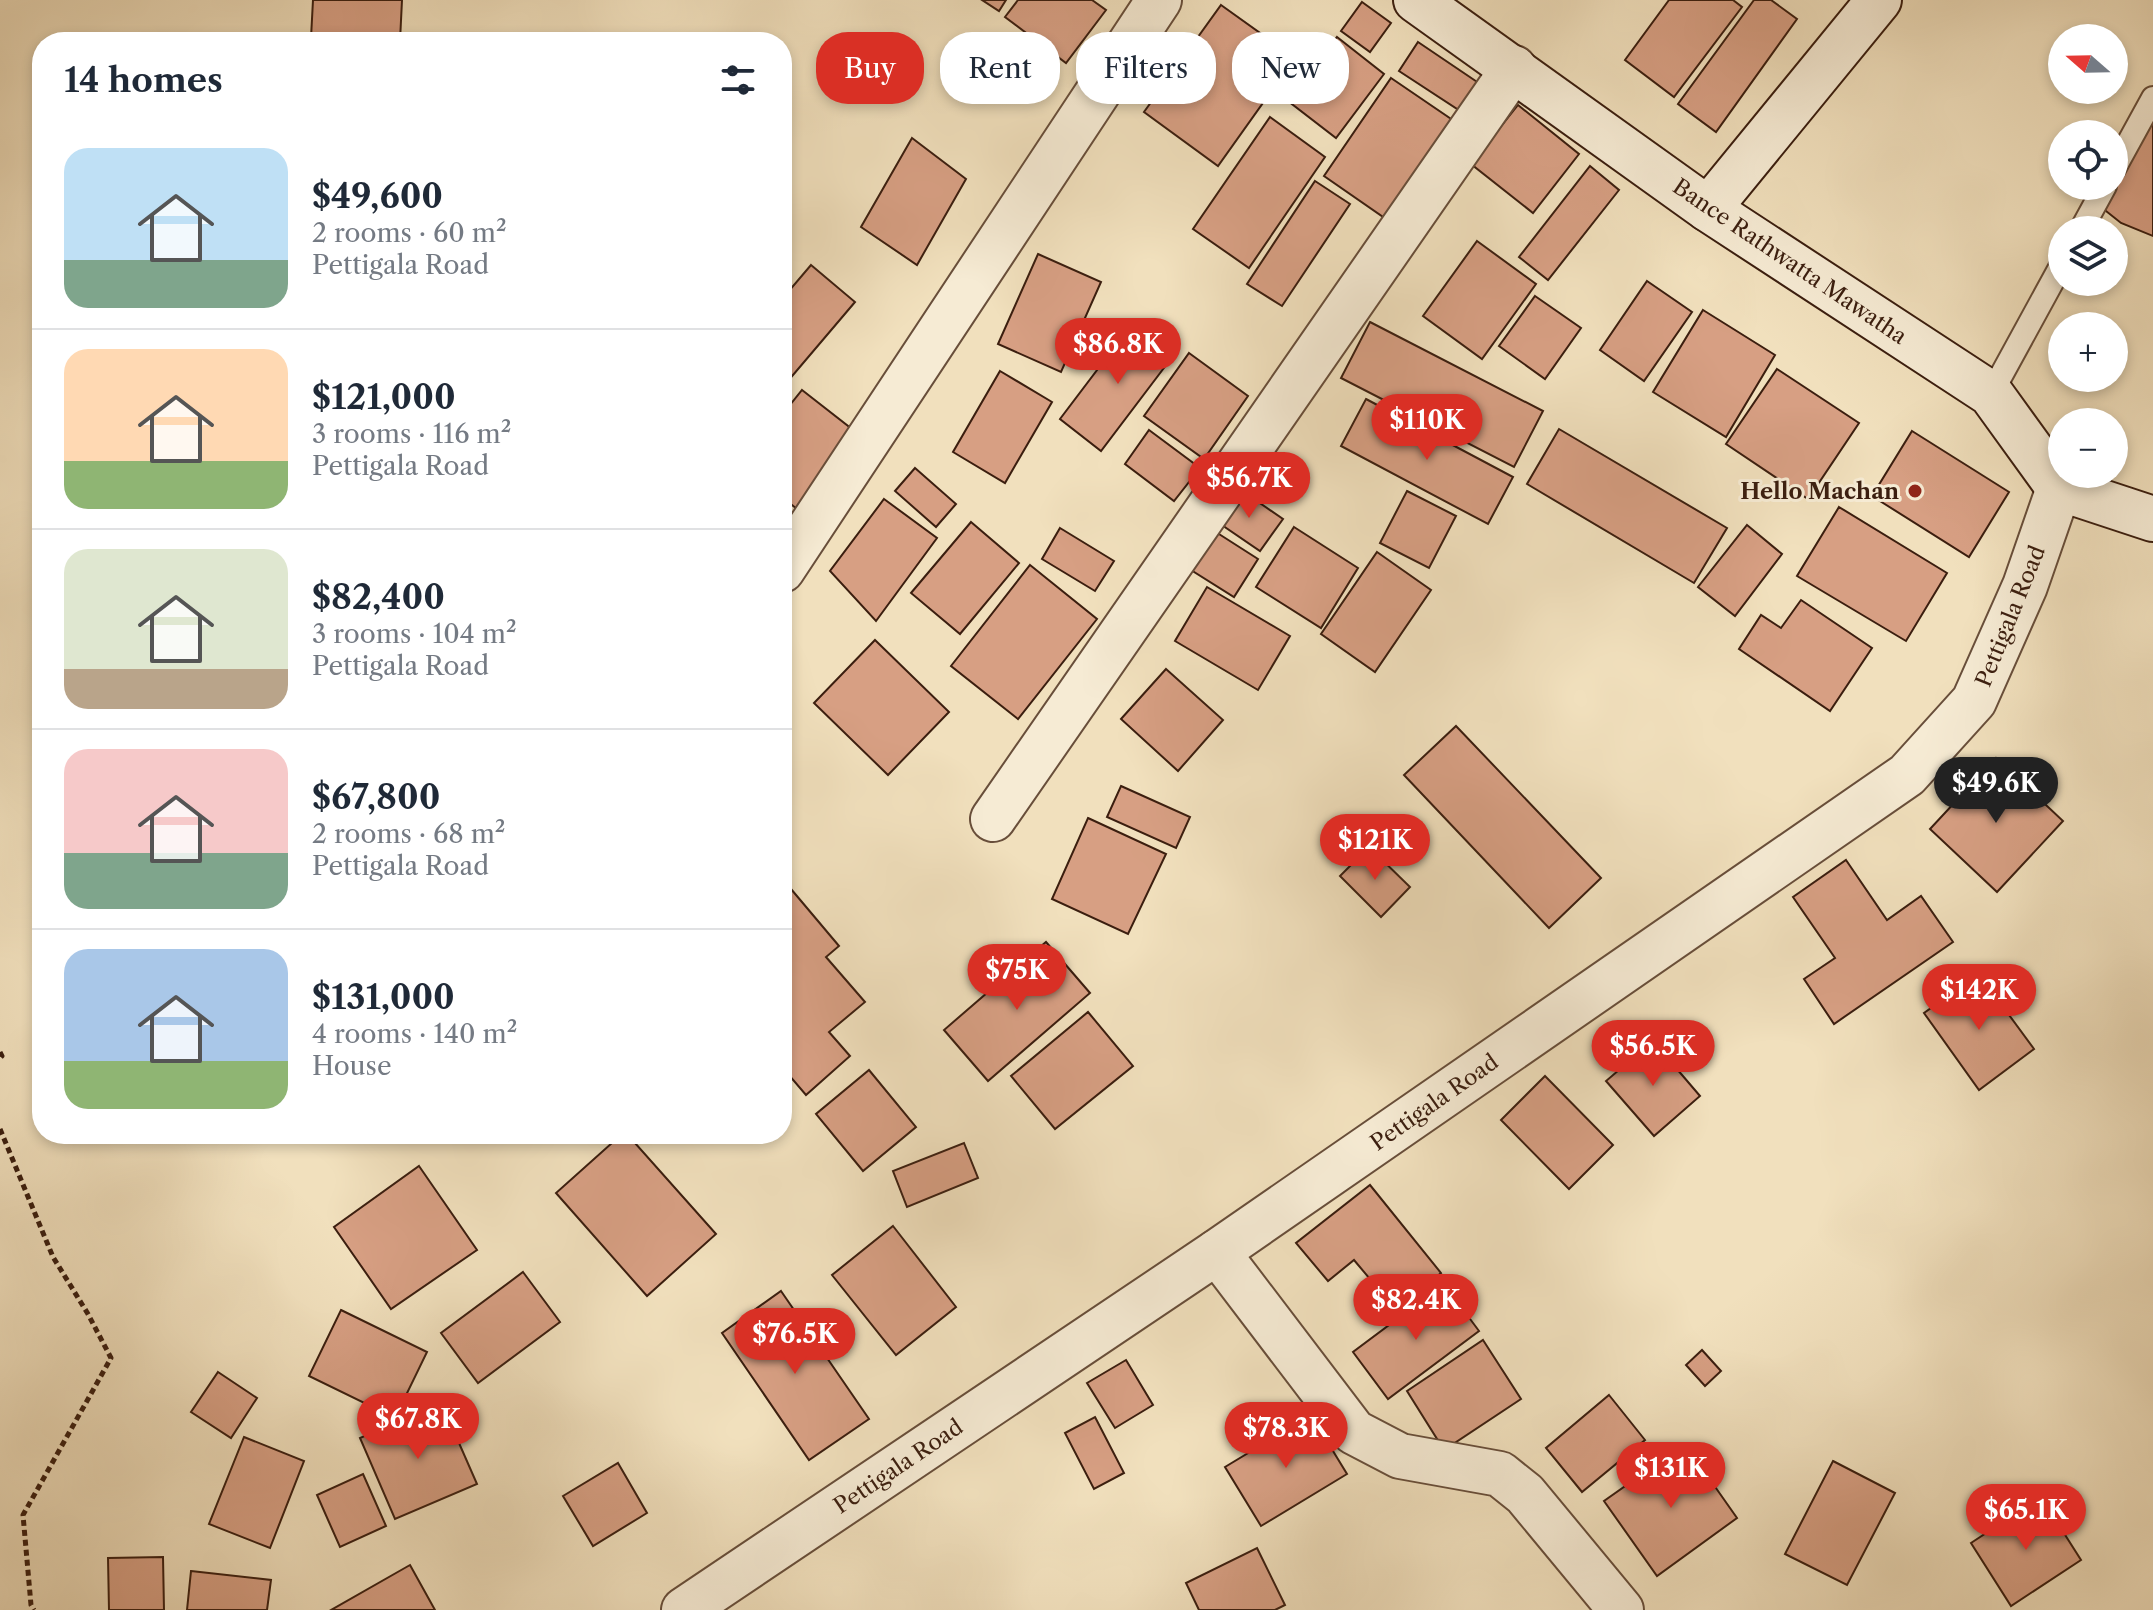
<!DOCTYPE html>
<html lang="en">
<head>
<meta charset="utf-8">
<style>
	:root { --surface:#fff; --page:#f6f6f7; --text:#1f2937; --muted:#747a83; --line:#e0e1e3; --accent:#d93025 }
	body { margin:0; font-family:"Libre Caslon Text",serif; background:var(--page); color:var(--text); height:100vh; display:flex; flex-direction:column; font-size:30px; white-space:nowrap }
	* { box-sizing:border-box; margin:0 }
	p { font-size:26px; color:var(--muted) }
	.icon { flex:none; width:44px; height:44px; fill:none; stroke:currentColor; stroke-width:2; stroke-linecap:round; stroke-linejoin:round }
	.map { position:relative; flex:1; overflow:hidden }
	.panel { position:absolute; left:32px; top:32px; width:760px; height:1112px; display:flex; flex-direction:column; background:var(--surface); border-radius:32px; box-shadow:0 4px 12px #0003 }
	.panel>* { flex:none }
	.hud { position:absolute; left:816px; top:32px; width:760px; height:72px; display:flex; gap:16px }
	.needle { width:52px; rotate:290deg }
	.tools { position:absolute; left:2048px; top:24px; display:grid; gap:16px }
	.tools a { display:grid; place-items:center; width:80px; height:80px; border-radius:50%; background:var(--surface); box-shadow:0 4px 12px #0003; font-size:40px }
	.price { position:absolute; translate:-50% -68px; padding:0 18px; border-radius:28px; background:var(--accent); color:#fff; font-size:26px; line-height:52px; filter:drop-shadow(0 2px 4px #0008) }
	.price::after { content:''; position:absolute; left:50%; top:48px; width:24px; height:18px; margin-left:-12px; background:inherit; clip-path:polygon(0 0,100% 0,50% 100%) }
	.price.selected { background:#222; color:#fff }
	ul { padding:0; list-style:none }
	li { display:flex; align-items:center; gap:24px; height:200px; padding:0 32px }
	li+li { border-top:2px solid var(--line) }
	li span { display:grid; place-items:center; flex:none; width:224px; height:160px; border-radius:24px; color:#555 }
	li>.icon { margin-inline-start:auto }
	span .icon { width:96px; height:96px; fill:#fffc; stroke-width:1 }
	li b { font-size:34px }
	h2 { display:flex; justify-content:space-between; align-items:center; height:96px; padding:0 32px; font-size:34px }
	.pill { padding:0 28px; border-radius:32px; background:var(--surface); box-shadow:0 4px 12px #0003; font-size:28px; line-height:72px }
	.pill.selected { background:var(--accent); color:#fff }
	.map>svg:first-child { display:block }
	.building { fill:#d79f83; stroke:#3b1e0f; stroke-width:2 }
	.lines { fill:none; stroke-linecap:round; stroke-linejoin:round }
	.lane-casing { stroke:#684e3a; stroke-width:26 }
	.street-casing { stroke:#684e3a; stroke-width:48 }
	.secondary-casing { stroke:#3b1e0f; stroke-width:48 }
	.path { stroke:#3b1e0f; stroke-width:5; stroke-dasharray:6 4; stroke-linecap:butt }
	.lane { stroke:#f6ebd4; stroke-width:22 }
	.street { stroke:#f6ebd4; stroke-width:44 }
	.secondary { stroke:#f6ebd4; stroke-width:44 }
	.poi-dot { fill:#8f2418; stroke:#f6ebd4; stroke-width:3 }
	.labels { text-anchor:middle; stroke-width:6; stroke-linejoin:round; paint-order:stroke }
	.street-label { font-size:22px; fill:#3b1e0f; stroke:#f6ebd4 }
	.poi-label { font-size:22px; font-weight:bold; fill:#3b1e0f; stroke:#f6ebd4; text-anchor:end }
</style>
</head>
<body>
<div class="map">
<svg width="2153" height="1610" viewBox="0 0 2153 1610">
	<rect width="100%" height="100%" fill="#f1e0bd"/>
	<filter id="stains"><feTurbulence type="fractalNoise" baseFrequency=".0025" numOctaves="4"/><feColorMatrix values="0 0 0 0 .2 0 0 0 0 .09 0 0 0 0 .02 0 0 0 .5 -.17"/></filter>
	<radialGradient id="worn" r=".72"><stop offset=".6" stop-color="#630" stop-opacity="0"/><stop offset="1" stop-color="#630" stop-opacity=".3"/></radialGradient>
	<g class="building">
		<path d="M 313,0 L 402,0 L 400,41 L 311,38 Z"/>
		<path d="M 982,0 L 1006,0 L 999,11 Z"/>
		<path d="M 1018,0 L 1092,0 L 1106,10 L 1066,63 L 1005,17 Z"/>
		<path d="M 1669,0 L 1733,0 L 1742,7 L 1674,97 L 1625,60 Z"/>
		<path d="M 1754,0 L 1771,0 L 1797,19 L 1716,132 L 1678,104 Z"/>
		<path d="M 1362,2 L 1391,23 L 1370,52 L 1341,31 Z"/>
		<path d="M 1221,5 L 1295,58 L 1218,166 L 1144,112 Z"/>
		<path d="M 1337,37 L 1384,74 L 1336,138 L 1288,101 Z"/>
		<path d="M 1418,42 L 1489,90 L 1471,118 L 1399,71 Z"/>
		<path d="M 1391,78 L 1457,123 L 1389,221 L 1324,176 Z"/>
		<path d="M 1518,105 L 1579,154 L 1533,213 L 1471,164 Z"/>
		<path d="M 2153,114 L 2153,236 L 2121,223 L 2101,207 Z"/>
		<path d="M 1270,117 L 1325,157 L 1249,268 L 1193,229 Z"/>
		<path d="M 912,138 L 966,179 L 917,265 L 861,227 Z"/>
		<path d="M 1590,166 L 1619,190 L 1548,280 L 1519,257 Z"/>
		<path d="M 1315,181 L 1350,204 L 1282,306 L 1247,284 Z"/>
		<path d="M 1477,241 L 1536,284 L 1482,359 L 1423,316 Z"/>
		<path d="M 1038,254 L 1101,282 L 1061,372 L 998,344 Z"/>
		<path d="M 811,265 L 855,302 L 782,388 L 782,299 Z"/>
		<path d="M 1647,281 L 1692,312 L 1644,381 L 1600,350 Z"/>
		<path d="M 1535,296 L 1581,328 L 1545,379 L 1499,346 Z"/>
		<path d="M 1703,310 L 1775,355 L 1726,437 L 1653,392 Z"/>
		<path d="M 1135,320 L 1176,352 L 1101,451 L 1060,419 Z"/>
		<path d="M 1370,322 L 1543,411 L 1514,467 L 1341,378 Z"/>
		<path d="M 1189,353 L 1248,396 L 1204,459 L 1144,416 Z"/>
		<path d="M 1777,369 L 1859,423 L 1808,499 L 1726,444 Z"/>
		<path d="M 1000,371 L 1052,402 L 1005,483 L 953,452 Z"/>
		<path d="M 802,390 L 857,433 L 797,509 L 782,497 L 782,415 Z"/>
		<path d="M 1366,399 L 1513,477 L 1488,524 L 1341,446 Z"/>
		<path d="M 1559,429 L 1727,528 L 1694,583 L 1527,484 Z"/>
		<path d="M 1149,430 L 1200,468 L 1174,501 L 1125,464 Z"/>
		<path d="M 1912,431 L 2009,492 L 1969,557 L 1872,496 Z"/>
		<path d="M 915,468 L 956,504 L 936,527 L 895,491 Z"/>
		<path d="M 1238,488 L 1283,519 L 1260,551 L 1216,521 Z"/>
		<path d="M 1407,491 L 1456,516 L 1429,568 L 1380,543 Z"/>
		<path d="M 884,499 L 937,538 L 876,621 L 830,571 Z"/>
		<path d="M 1839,507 L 1947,573 L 1906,641 L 1797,576 Z"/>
		<path d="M 971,522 L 1019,563 L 960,634 L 911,593 Z"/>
		<path d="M 1747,525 L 1782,554 L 1735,616 L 1698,587 Z"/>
		<path d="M 1208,527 L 1258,559 L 1234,597 L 1183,565 Z"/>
		<path d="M 1294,527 L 1358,568 L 1321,628 L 1256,587 Z"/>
		<path d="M 1060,528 L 1114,561 L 1095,591 L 1042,559 Z"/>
		<path d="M 1377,552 L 1431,590 L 1375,672 L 1321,634 Z"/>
		<path d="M 1030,565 L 1097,619 L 1018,719 L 951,666 Z"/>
		<path d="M 1207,587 L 1290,636 L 1258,690 L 1175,641 Z"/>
		<path d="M 1801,600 L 1872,648 L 1830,711 L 1739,649 L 1761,615 L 1781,628 Z"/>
		<path d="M 875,640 L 949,712 L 888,775 L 814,703 Z"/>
		<path d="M 1166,669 L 1223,720 L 1178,771 L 1121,719 Z"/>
		<path d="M 1456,726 L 1601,878 L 1549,928 L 1404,775 Z"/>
		<path d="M 1996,758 L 2063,821 L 1997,892 L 1930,829 Z"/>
		<path d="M 1121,786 L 1190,817 L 1176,848 L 1107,817 Z"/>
		<path d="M 1088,818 L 1166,854 L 1128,934 L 1052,899 Z"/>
		<path d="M 1369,847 L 1410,887 L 1381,917 L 1340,876 Z"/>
		<path d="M 1846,860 L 1887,920 L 1921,896 L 1953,942 L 1834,1024 L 1804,979 L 1835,958 L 1793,897 Z"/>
		<path d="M 791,889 L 839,946 L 826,957 L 865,1002 L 829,1032 L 850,1056 L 806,1095 L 782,1067 L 782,897 Z"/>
		<path d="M 1046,942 L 1090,993 L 988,1081 L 944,1030 Z"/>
		<path d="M 1979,974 L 2034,1049 L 1979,1090 L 1924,1013 Z"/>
		<path d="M 1088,1012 L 1133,1066 L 1055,1129 L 1011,1076 Z"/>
		<path d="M 1653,1041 L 1700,1096 L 1654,1136 L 1606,1081 Z"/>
		<path d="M 869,1070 L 916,1127 L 863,1171 L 816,1114 Z"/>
		<path d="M 1545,1076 L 1613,1145 L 1569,1189 L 1501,1120 Z"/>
		<path d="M 622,1134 L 627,1134 L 716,1234 L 647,1296 L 556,1193 Z"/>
		<path d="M 964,1143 L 978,1178 L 907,1207 L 893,1171 Z"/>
		<path d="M 419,1166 L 477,1250 L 391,1309 L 334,1227 Z"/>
		<path d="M 1370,1185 L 1441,1273 L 1396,1310 L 1354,1260 L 1328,1281 L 1296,1243 Z"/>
		<path d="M 893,1226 L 956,1307 L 896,1355 L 832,1275 Z"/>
		<path d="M 523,1272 L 560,1322 L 478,1383 L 441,1333 Z"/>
		<path d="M 1444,1284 L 1479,1331 L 1388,1399 L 1353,1352 Z"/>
		<path d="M 781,1291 L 869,1419 L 809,1460 L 722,1333 Z"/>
		<path d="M 341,1310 L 427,1352 L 395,1418 L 309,1376 Z"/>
		<path d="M 1483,1340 L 1521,1399 L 1444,1450 L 1407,1391 Z"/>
		<path d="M 1702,1350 L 1721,1371 L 1705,1386 L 1686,1365 Z"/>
		<path d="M 1126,1360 L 1153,1405 L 1115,1428 L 1087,1383 Z"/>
		<path d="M 218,1372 L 257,1398 L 231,1438 L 191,1412 Z"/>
		<path d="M 1609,1395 L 1645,1440 L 1582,1492 L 1546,1448 Z"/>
		<path d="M 441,1402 L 477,1484 L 395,1519 L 360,1438 Z"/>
		<path d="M 1311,1415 L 1347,1474 L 1261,1526 L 1225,1467 Z"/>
		<path d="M 1095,1417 L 1124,1473 L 1094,1489 L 1065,1433 Z"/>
		<path d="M 244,1437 L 304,1461 L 270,1548 L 209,1524 Z"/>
		<path d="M 1685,1444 L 1737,1518 L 1657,1576 L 1604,1501 Z"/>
		<path d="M 1833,1461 L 1895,1493 L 1847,1585 L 1785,1554 Z"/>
		<path d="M 618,1463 L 647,1513 L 593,1546 L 563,1496 Z"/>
		<path d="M 363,1474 L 386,1526 L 340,1547 L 317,1495 Z"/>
		<path d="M 2041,1497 L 2081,1560 L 2011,1606 L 1971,1543 Z"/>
		<path d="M 1257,1548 L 1285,1605 L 1275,1610 L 1199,1610 L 1186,1583 Z"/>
		<path d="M 163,1557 L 164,1610 L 109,1610 L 108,1558 Z"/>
		<path d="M 410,1565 L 435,1610 L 331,1610 Z"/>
		<path d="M 191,1571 L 271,1580 L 267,1610 L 187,1610 Z"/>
	</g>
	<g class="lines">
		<defs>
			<g id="lane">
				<path d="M 2114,169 L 2153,98"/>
				<path d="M 2081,230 L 2105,186"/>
				<path d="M 1991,394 L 2062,264"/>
			</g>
			<g id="street">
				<path d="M 782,570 L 1159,0"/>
				<path d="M 993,819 L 1514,68"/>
				<path d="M 1217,1252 L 1354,1432 L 1400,1456 L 1500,1474 L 1525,1494 L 1621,1610"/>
				<path d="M 684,1610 L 1217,1252 L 1907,775 L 1974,701 L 2025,586 L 2059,488"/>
			</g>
			<g id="secondary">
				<path d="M 1416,0 L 1708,209 L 1991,394 L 2059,488 L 2153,519"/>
				<path d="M 1708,209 L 1879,0"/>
			</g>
		</defs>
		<use href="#lane" class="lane-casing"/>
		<use href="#street" class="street-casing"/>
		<use href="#secondary" class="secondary-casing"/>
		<g class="path">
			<path d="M 0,1052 L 2,1056 L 0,1058"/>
			<path d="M 0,1129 L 53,1257 L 88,1314 L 111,1358 L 23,1515 L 31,1605 L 34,1610"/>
		</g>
		<use href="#lane" class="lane"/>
		<use href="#street" class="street"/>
		<use href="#secondary" class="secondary"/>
	</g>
	<circle class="poi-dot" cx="1915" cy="491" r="8"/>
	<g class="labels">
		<g class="street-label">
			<text transform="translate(1790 261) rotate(34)" y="8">Bance Rathwatta Mawatha</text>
			<text transform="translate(2010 616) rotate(-68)" y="8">Pettigala Road</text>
			<text transform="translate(1434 1102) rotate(-35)" y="8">Pettigala Road</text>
			<text transform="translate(898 1466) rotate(-34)" y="8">Pettigala Road</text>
		</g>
		<g class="poi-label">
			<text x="1899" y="499">Hello Machan</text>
		</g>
	</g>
	<rect width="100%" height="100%" filter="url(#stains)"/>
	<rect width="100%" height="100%" fill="url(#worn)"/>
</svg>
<div class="tools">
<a><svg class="needle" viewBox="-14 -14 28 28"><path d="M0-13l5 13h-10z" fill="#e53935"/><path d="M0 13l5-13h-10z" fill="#747a83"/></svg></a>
<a><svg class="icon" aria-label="locate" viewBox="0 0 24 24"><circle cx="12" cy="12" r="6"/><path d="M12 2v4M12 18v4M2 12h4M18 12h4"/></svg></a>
<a><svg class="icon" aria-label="layers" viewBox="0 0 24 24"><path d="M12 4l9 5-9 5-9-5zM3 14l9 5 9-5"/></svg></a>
<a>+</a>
<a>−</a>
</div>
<b class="price" style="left:1118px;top:386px">$86.8K</b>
<b class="price" style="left:1427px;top:462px">$110K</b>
<b class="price" style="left:1249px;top:520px">$56.7K</b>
<b class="price selected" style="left:1996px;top:825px">$49.6K</b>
<b class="price" style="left:1375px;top:882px">$121K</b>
<b class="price" style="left:1017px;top:1012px">$75K</b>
<b class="price" style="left:1979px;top:1032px">$142K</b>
<b class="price" style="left:1653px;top:1088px">$56.5K</b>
<b class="price" style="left:1416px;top:1342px">$82.4K</b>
<b class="price" style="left:795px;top:1376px">$76.5K</b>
<b class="price" style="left:418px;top:1461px">$67.8K</b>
<b class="price" style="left:1286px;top:1470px">$78.3K</b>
<b class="price" style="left:1671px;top:1510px">$131K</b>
<b class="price" style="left:2026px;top:1552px">$65.1K</b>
<div class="hud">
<a class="pill selected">Buy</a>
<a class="pill">Rent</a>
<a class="pill">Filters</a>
<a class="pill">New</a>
</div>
<section class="panel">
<h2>14 homes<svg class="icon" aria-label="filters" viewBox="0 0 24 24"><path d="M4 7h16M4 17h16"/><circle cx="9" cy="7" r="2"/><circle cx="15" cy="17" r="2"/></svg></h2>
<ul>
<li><span style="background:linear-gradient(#bfe0f5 70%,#7fa58c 0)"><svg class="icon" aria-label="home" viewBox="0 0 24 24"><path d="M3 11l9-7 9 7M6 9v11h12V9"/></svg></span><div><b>$49,600</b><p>2 rooms · 60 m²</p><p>Pettigala Road</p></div></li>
<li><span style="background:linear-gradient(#ffd9b3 70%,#8fb573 0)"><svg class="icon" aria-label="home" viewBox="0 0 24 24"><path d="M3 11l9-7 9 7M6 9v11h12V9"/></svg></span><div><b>$121,000</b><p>3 rooms · 116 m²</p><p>Pettigala Road</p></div></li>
<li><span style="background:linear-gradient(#dfe7d0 75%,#b9a48a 0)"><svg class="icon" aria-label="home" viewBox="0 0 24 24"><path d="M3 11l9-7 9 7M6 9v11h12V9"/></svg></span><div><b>$82,400</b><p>3 rooms · 104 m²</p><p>Pettigala Road</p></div></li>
<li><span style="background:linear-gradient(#f6c9c9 65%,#7fa58c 0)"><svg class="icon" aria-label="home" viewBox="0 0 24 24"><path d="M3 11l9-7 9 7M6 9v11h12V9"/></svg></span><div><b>$67,800</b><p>2 rooms · 68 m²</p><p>Pettigala Road</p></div></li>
<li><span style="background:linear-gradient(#a9c7e8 70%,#8fb573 0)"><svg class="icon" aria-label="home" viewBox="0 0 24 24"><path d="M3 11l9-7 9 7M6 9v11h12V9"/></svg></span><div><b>$131,000</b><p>4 rooms · 140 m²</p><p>House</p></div></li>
</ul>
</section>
</div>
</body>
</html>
